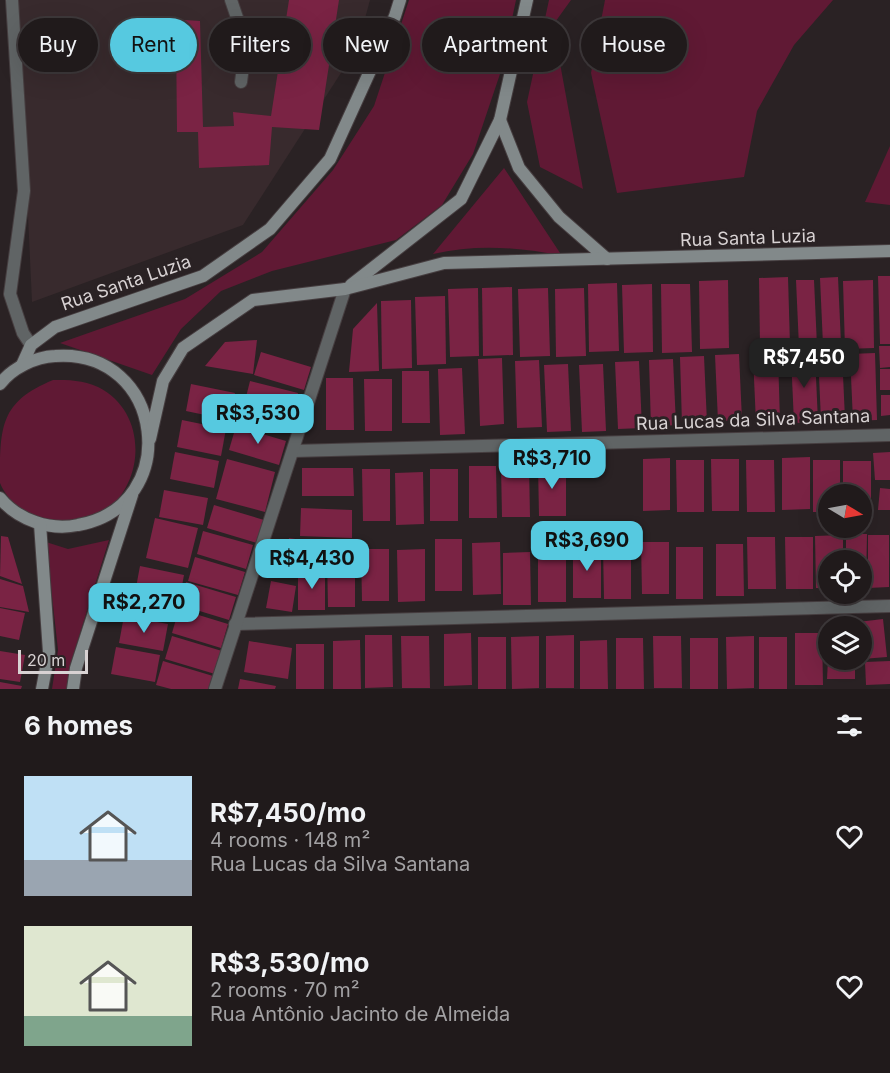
<!DOCTYPE html>
<html lang="en">
<head>
<meta charset="utf-8">
<style>
	:root { --surface:#201a1b; --page:#282324; --text:#f1f3f6; --muted:#a2a1a3; --line:#3d383a; --accent:#56c9e0 }
	body { margin:0; font-family:Inter,sans-serif; background:var(--page); color:var(--text); height:100vh; display:flex; flex-direction:column; font-size:22px; white-space:nowrap }
	* { box-sizing:border-box; margin:0 }
	p { font-size:20px; color:var(--muted) }
	.icon { flex:none; width:33px; height:33px; fill:none; stroke:currentColor; stroke-width:2; stroke-linecap:round; stroke-linejoin:round }
	.map { position:relative; height:689px; overflow:hidden }
	.drawer { display:flex; flex-direction:column; background:var(--surface); flex:1 }
	.drawer>* { flex:none }
	.banner { position:absolute; left:18px; top:18px; width:855px; height:54px; display:flex; gap:12px }
	.needle { width:39px; rotate:100deg }
	.buttons { position:absolute; left:818px; top:484px; display:grid; gap:12px }
	.buttons a { display:grid; place-items:center; width:54px; height:54px; border-radius:50%; background:var(--surface); box-shadow:0 6px 24px #0002,0 0 0 2px var(--line); font-size:30px }
	.scale { position:absolute; left:18px; bottom:15px; width:70px; box-sizing:border-box; padding-left:6px; border:3px solid #d8d2d3; border-top:0; font-size:16px; line-height:21px; white-space:nowrap; color:#d8d2d3; -webkit-text-stroke:4px #2a2224; paint-order:stroke }
	.price { position:absolute; translate:-50% -51px; padding:0 14px; border-radius:12px; background:var(--accent); color:#111; font-size:20px; line-height:39px; filter:drop-shadow(0 2px 3px #0008) }
	.price::after { content:''; position:absolute; left:50%; top:36px; width:18px; height:14px; margin-left:-9px; background:inherit; clip-path:polygon(0 0,100% 0,50% 100%) }
	.price.selected { background:#222; color:#fff }
	ul { padding:0; list-style:none }
	li { display:flex; align-items:center; gap:18px; height:150px; padding:0 24px }
	li span { display:grid; place-items:center; flex:none; width:168px; height:120px; border-radius:0px; color:#555 }
	li>.icon { margin-inline-start:auto }
	span .icon { width:72px; height:72px; fill:#fffc; stroke-width:1 }
	li b { font-size:26px }
	h2 { display:flex; justify-content:space-between; align-items:center; height:72px; padding:0 24px; font-size:26px }
	.chip { padding:0 21px; border-radius:27px; background:var(--surface); box-shadow:0 6px 24px #0002,0 0 0 2px var(--line); font-size:21px; line-height:54px }
	.chip.selected { background:var(--accent); color:#111 }
	.map>svg:first-child { display:block }
	.built { fill:#382a2d }
	.green { fill:#601934 }
	.building { fill:#7a2344 }
	.lines { fill:none; stroke-linecap:round; stroke-linejoin:round }
	.lane-casing { stroke:#463e40; stroke-width:14 }
	.street-casing { stroke:#463e40; stroke-width:14 }
	.secondary-casing { stroke:#463e40; stroke-width:14 }
	.lane { stroke:#606465; stroke-width:12 }
	.street { stroke:#606465; stroke-width:12 }
	.secondary { stroke:#82898a; stroke-width:12 }
	.labels { text-anchor:middle; stroke-width:6; stroke-linejoin:round; paint-order:stroke }
	.street-label { font-size:18px; fill:#d8d2d3; stroke:#2a2224 }
</style>
</head>
<body>
<div class="map">
<svg width="890" height="689" viewBox="0 0 890 689">
	<rect width="100%" height="100%" fill="#2a2224"/>
	<path class="built" d="M 18,0 L 370,0 L 357,48 L 243,225 L 32,302 Z"/>
	<g class="green">
		<path d="M 409,0 L 516,0 L 501,71 L 473,154 L 442,205 L 396,240 L 272,271 L 221,291 L 181,329 L 152,375 L 60,343 L 185,299 L 262,252 L 333,170 L 374,106 Z"/>
		<path d="M 549,0 L 571,0 L 553,25 L 583,189 L 540,167 L 527,102 Z"/>
		<path d="M 605,0 L 833,0 L 794,45 L 757,111 L 744,177 L 617,193 L 591,73 Z"/>
		<path d="M 890,146 L 890,205 L 865,202 Z"/>
		<path d="M 504,168 L 562,256 C 519,247 476,244 433,254 Z"/>
		<path d="M 53,380 C 69,380 83,380 98,387 C 153,414 145,498 90,519 C 80,523 64,521 53,521 C 30,521 9,504 0,483 C 0,426 0,402 53,380 Z"/>
		<path d="M 109,540 L 71,662 L 67,689 L 52,689 L 58,650 L 46,542 L 68,549 Z"/>
	</g>
	<g class="building">
		<path d="M 289,0 L 339,0 L 319,130 L 272,127 L 269,165 L 199,168 L 198,132 L 177,132 L 176,34 L 169,33 L 170,19 L 200,21 L 203,127 L 234,126 L 233,112 L 271,116 Z"/>
		<path d="M 878,276 L 890,276 L 890,344 L 880,344 Z"/>
		<path d="M 788,277 L 790,345 L 760,346 L 759,278 Z"/>
		<path d="M 838,277 L 841,344 L 823,345 L 820,278 Z"/>
		<path d="M 728,280 L 729,348 L 700,349 L 699,281 Z"/>
		<path d="M 796,280 L 814,280 L 817,346 L 799,347 Z"/>
		<path d="M 873,280 L 874,348 L 845,349 L 843,281 Z"/>
		<path d="M 617,283 L 619,351 L 589,352 L 588,284 Z"/>
		<path d="M 652,284 L 653,352 L 624,353 L 622,285 Z"/>
		<path d="M 661,284 L 690,284 L 692,352 L 662,353 Z"/>
		<path d="M 512,287 L 513,355 L 483,356 L 482,288 Z"/>
		<path d="M 478,288 L 479,356 L 450,357 L 448,289 Z"/>
		<path d="M 548,288 L 550,356 L 520,357 L 518,289 Z"/>
		<path d="M 584,288 L 586,356 L 556,357 L 555,289 Z"/>
		<path d="M 445,296 L 446,364 L 417,365 L 415,297 Z"/>
		<path d="M 411,300 L 412,368 L 382,369 L 381,301 Z"/>
		<path d="M 377,303 L 379,371 L 349,372 L 353,329 Z"/>
		<path d="M 257,340 L 253,374 L 205,366 L 225,342 Z"/>
		<path d="M 879,346 L 890,346 L 890,367 L 880,368 Z"/>
		<path d="M 261,352 L 311,367 L 304,390 L 254,375 Z"/>
		<path d="M 842,353 L 845,419 L 821,420 L 818,354 Z"/>
		<path d="M 875,353 L 877,420 L 853,421 L 850,354 Z"/>
		<path d="M 739,354 L 742,420 L 718,421 L 715,355 Z"/>
		<path d="M 778,355 L 780,422 L 756,423 L 753,356 Z"/>
		<path d="M 815,355 L 818,422 L 794,423 L 791,356 Z"/>
		<path d="M 704,356 L 707,423 L 682,424 L 680,357 Z"/>
		<path d="M 502,358 L 504,424 L 480,426 L 478,359 Z"/>
		<path d="M 673,359 L 676,425 L 651,427 L 649,360 Z"/>
		<path d="M 539,360 L 542,427 L 517,428 L 515,361 Z"/>
		<path d="M 639,361 L 642,428 L 618,429 L 615,362 Z"/>
		<path d="M 568,364 L 571,431 L 547,432 L 544,365 Z"/>
		<path d="M 603,364 L 606,431 L 582,432 L 579,365 Z"/>
		<path d="M 462,368 L 465,434 L 440,435 L 438,369 Z"/>
		<rect x="880" y="369" width="10" height="21"/>
		<path d="M 402,371 L 429,371 L 430,423 L 402,423 Z"/>
		<path d="M 326,378 L 353,378 L 354,430 L 326,430 Z"/>
		<path d="M 364,379 L 392,379 L 392,431 L 365,431 Z"/>
		<path d="M 250,381 L 298,393 L 288,433 L 240,421 Z"/>
		<path d="M 191,384 L 235,393 L 229,420 L 186,411 Z"/>
		<path d="M 881,395 L 890,395 L 890,415 L 881,416 Z"/>
		<path d="M 182,420 L 226,429 L 221,456 L 177,447 Z"/>
		<path d="M 236,426 L 286,441 L 279,465 L 229,450 Z"/>
		<path d="M 175,452 L 219,461 L 214,488 L 170,479 Z"/>
		<path d="M 890,452 L 890,480 L 875,480 L 873,453 Z"/>
		<path d="M 810,457 L 810,509 L 782,510 L 782,458 Z"/>
		<path d="M 670,458 L 670,510 L 643,511 L 643,459 Z"/>
		<path d="M 227,459 L 275,472 L 265,512 L 216,499 Z"/>
		<path d="M 711,459 L 739,459 L 739,511 L 712,511 Z"/>
		<path d="M 676,460 L 704,460 L 704,512 L 677,512 Z"/>
		<path d="M 746,460 L 774,460 L 775,512 L 747,512 Z"/>
		<path d="M 813,460 L 840,460 L 840,495 L 828,495 L 828,512 L 813,512 Z"/>
		<path d="M 843,461 L 871,461 L 871,513 L 861,513 L 861,495 L 843,495 Z"/>
		<path d="M 538,464 L 566,464 L 566,516 L 539,516 Z"/>
		<path d="M 501,465 L 529,465 L 530,517 L 502,517 Z"/>
		<path d="M 469,466 L 496,466 L 497,518 L 469,518 Z"/>
		<path d="M 302,468 L 353,468 L 354,496 L 302,496 Z"/>
		<path d="M 362,469 L 390,469 L 390,521 L 363,521 Z"/>
		<rect x="430" y="469" width="28" height="52"/>
		<path d="M 423,472 L 424,524 L 396,525 L 395,473 Z"/>
		<path d="M 880,488 L 890,489 L 890,510 L 878,510 Z"/>
		<path d="M 164,490 L 208,498 L 203,525 L 159,517 Z"/>
		<path d="M 214,505 L 264,520 L 257,543 L 207,528 Z"/>
		<path d="M 301,508 L 352,510 L 352,538 L 300,536 Z"/>
		<path d="M 155,518 L 198,528 L 188,568 L 146,558 Z"/>
		<path d="M 203,531 L 253,545 L 246,569 L 197,554 Z"/>
		<path d="M 846,534 L 867,534 L 866,587 L 861,587 L 861,561 L 846,561 Z"/>
		<path d="M 843,535 L 843,561 L 828,561 L 828,588 L 816,588 L 815,536 Z"/>
		<path d="M 868,535 L 889,535 L 889,587 L 868,588 Z"/>
		<path d="M 1,536 L 8,537 L 22,584 L 0,576 Z"/>
		<path d="M 747,537 L 775,537 L 776,589 L 748,589 Z"/>
		<path d="M 785,537 L 813,537 L 813,589 L 786,589 Z"/>
		<path d="M 289,538 L 314,542 L 310,569 L 284,564 Z"/>
		<rect x="435" y="539" width="27" height="52"/>
		<path d="M 500,542 L 501,594 L 473,595 L 472,543 Z"/>
		<path d="M 641,542 L 669,542 L 669,594 L 642,594 Z"/>
		<path d="M 716,544 L 743,544 L 744,596 L 716,596 Z"/>
		<rect x="573" y="546" width="28" height="52"/>
		<path d="M 603,547 L 631,547 L 631,599 L 604,599 Z"/>
		<rect x="676" y="547" width="27" height="52"/>
		<path d="M 361,549 L 389,549 L 389,601 L 362,601 Z"/>
		<path d="M 425,549 L 425,601 L 398,602 L 397,550 Z"/>
		<rect x="538" y="550" width="28" height="52"/>
		<path d="M 530,552 L 531,605 L 503,605 L 503,553 Z"/>
		<path d="M 327,555 L 355,555 L 355,607 L 328,607 Z"/>
		<path d="M 195,557 L 245,572 L 238,595 L 188,581 Z"/>
		<path d="M 140,566 L 184,575 L 179,602 L 135,593 Z"/>
		<rect x="298" y="571" width="27" height="39"/>
		<path d="M 0,579 L 23,586 L 29,612 L 0,607 Z"/>
		<path d="M 271,581 L 296,586 L 292,612 L 266,608 Z"/>
		<path d="M 186,582 L 236,597 L 229,620 L 180,605 Z"/>
		<path d="M 0,608 L 25,613 L 19,640 L 0,636 Z"/>
		<path d="M 179,609 L 228,624 L 221,648 L 172,633 Z"/>
		<path d="M 124,616 L 168,624 L 163,651 L 119,643 Z"/>
		<path d="M 883,619 L 887,657 L 862,659 L 861,627 L 858,627 L 858,622 Z"/>
		<path d="M 471,633 L 472,685 L 444,686 L 444,634 Z"/>
		<path d="M 795,633 L 822,633 L 823,685 L 795,685 Z"/>
		<path d="M 365,635 L 392,635 L 393,687 L 365,688 Z"/>
		<path d="M 574,635 L 574,688 L 546,688 L 546,636 Z"/>
		<path d="M 172,636 L 222,651 L 215,674 L 165,659 Z"/>
		<path d="M 401,636 L 429,636 L 430,688 L 402,688 Z"/>
		<path d="M 539,636 L 539,688 L 512,689 L 511,637 Z"/>
		<path d="M 653,636 L 681,636 L 682,688 L 654,688 Z"/>
		<path d="M 754,636 L 754,688 L 727,689 L 726,637 Z"/>
		<rect x="478" y="637" width="28" height="52"/>
		<rect x="759" y="637" width="28" height="52"/>
		<path d="M 616,638 L 643,638 L 644,689 L 616,689 Z"/>
		<rect x="690" y="638" width="28" height="51"/>
		<path d="M 360,640 L 361,689 L 333,689 L 333,641 Z"/>
		<path d="M 607,640 L 608,689 L 580,689 L 580,641 Z"/>
		<path d="M 249,641 L 292,648 L 288,679 L 244,672 Z"/>
		<rect x="296" y="644" width="28" height="45"/>
		<path d="M 116,647 L 160,655 L 155,682 L 111,674 Z"/>
		<path d="M 0,651 L 25,655 L 20,682 L 0,679 Z"/>
		<path d="M 828,660 L 855,660 L 855,679 L 827,679 Z"/>
		<path d="M 163,661 L 213,676 L 209,689 L 171,689 L 156,685 Z"/>
		<path d="M 890,661 L 890,684 L 866,685 L 865,662 Z"/>
		<path d="M 240,679 L 276,686 L 275,689 L 238,689 Z"/>
		<path d="M 0,682 L 22,686 L 21,689 L 0,689 Z"/>
	</g>
	<g class="lines">
		<defs>
			<g id="lane">
				<path d="M 12,0 L 24,191 L 10,294 L 23,333 L 31,345"/>
				<path d="M 231,0 L 246,44 L 241,82"/>
			</g>
			<g id="street">
				<path d="M 293,451 L 890,435"/>
				<path d="M 235,624 L 890,606"/>
				<path d="M 215,689 L 345,289"/>
			</g>
			<g id="secondary">
				<path d="M 500,120 L 519,168 L 559,217 L 607,259"/>
				<path d="M 351,285 L 461,199 L 500,120 L 527,0"/>
				<path d="M 22,365 L 31,345 L 55,327 L 203,276 L 270,229 L 330,159 L 395,16 L 400,0"/>
				<path d="M 0,384 C 12,368 35,357 55,356 C 165,348 184,506 78,525 C 50,531 18,520 0,498"/>
				<path d="M 150,439 L 163,381 L 183,348 L 253,300 L 345,289 L 444,263 L 890,251"/>
				<path d="M 40,524 L 49,652 L 42,689"/>
				<path d="M 73,689 L 76,668 L 132,495"/>
			</g>
		</defs>
		<use href="#lane" class="lane-casing"/>
		<use href="#street" class="street-casing"/>
		<use href="#secondary" class="secondary-casing"/>
		<use href="#lane" class="lane"/>
		<use href="#street" class="street"/>
		<use href="#secondary" class="secondary"/>
	</g>
	<g class="labels">
		<g class="street-label">
			<text transform="translate(748 238) rotate(-2)" y="6">Rua Santa Luzia</text>
			<text transform="translate(126 283) rotate(-19)" y="6">Rua Santa Luzia</text>
			<text transform="translate(753 420) rotate(-2)" y="6">Rua Lucas da Silva Santana</text>
		</g>
	</g>
</svg>
<div class="buttons">
<a><svg class="needle" viewBox="-14 -14 28 28"><path d="M0-13l5 13h-10z" fill="#e53935"/><path d="M0 13l5-13h-10z" fill="#a2a1a3"/></svg></a>
<a><svg class="icon" aria-label="locate" viewBox="0 0 24 24"><circle cx="12" cy="12" r="6"/><path d="M12 2v4M12 18v4M2 12h4M18 12h4"/></svg></a>
<a><svg class="icon" aria-label="layers" viewBox="0 0 24 24"><path d="M12 4l9 5-9 5-9-5zM3 14l9 5 9-5"/></svg></a>
</div>
<div class="scale">20 m</div>
<b class="price selected" style="left:804px;top:389px">R$7,450</b>
<b class="price" style="left:258px;top:445px">R$3,530</b>
<b class="price" style="left:552px;top:490px">R$3,710</b>
<b class="price" style="left:587px;top:572px">R$3,690</b>
<b class="price" style="left:312px;top:590px">R$4,430</b>
<b class="price" style="left:144px;top:634px">R$2,270</b>
<div class="banner">
<a class="chip">Buy</a>
<a class="chip selected">Rent</a>
<a class="chip">Filters</a>
<a class="chip">New</a>
<a class="chip">Apartment</a>
<a class="chip">House</a>
</div>
</div>
<section class="drawer">
<h2>6 homes<svg class="icon" aria-label="filters" viewBox="0 0 24 24"><path d="M4 7h16M4 17h16"/><circle cx="9" cy="7" r="2"/><circle cx="15" cy="17" r="2"/></svg></h2>
<ul>
<li><span style="background:linear-gradient(#bfe0f5 70%,#9aa5b1 0)"><svg class="icon" aria-label="home" viewBox="0 0 24 24"><path d="M3 11l9-7 9 7M6 9v11h12V9"/></svg></span><div><b>R$7,450/mo</b><p>4 rooms · 148 m²</p><p>Rua Lucas da Silva Santana</p></div><svg class="icon" aria-label="heart" viewBox="0 0 24 24"><path d="M12 20l-8-8c-3-5 5-10 8-4 3-6 11-1 8 4z"/></svg></li>
<li><span style="background:linear-gradient(#dfe7d0 75%,#7fa58c 0)"><svg class="icon" aria-label="home" viewBox="0 0 24 24"><path d="M3 11l9-7 9 7M6 9v11h12V9"/></svg></span><div><b>R$3,530/mo</b><p>2 rooms · 70 m²</p><p>Rua Antônio Jacinto de Almeida</p></div><svg class="icon" aria-label="heart" viewBox="0 0 24 24"><path d="M12 20l-8-8c-3-5 5-10 8-4 3-6 11-1 8 4z"/></svg></li>
</ul>
</section>
</body>
</html>
